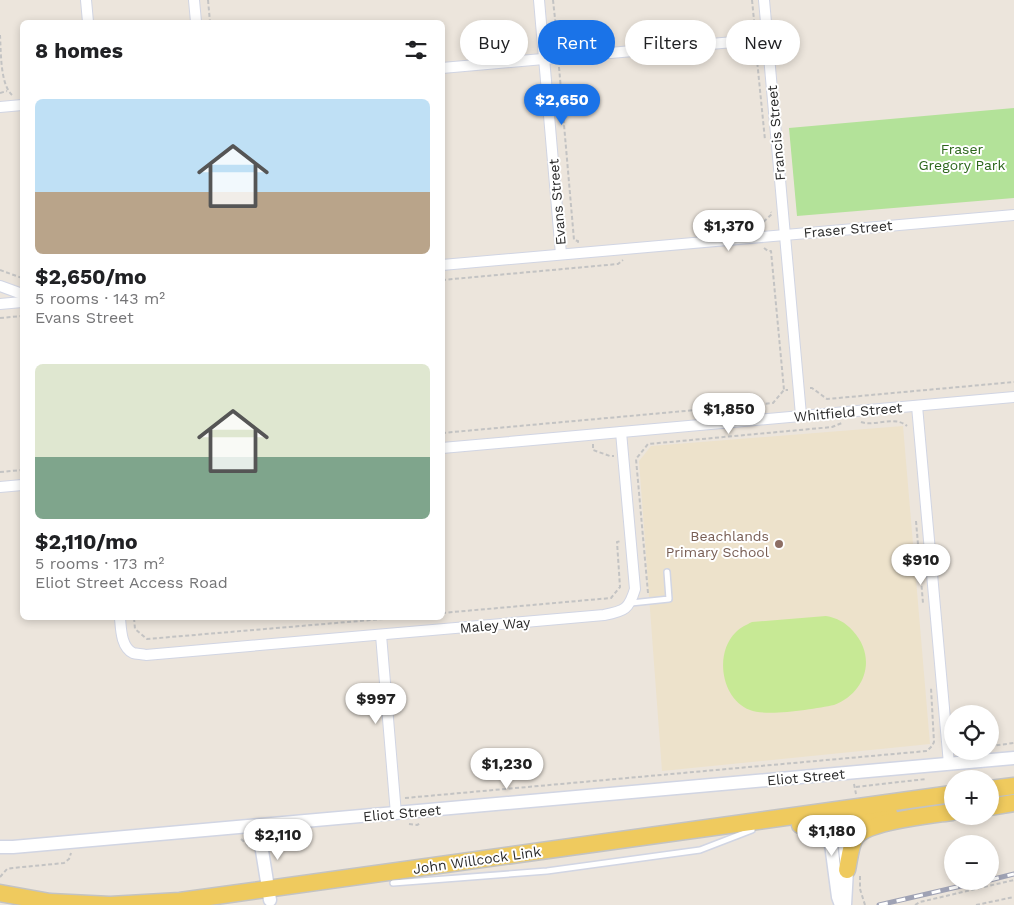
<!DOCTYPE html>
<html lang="en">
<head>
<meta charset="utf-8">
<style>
	:root { --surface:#fff; --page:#f2f2f2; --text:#202124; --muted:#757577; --accent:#1a73e8 }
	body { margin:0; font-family:"Work Sans",sans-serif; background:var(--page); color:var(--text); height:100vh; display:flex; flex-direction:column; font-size:19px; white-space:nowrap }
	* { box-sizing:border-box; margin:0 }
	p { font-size:16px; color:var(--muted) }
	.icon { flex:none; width:28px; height:28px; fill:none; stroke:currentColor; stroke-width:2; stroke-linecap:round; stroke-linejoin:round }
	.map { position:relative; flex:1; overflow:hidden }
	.side { position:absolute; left:20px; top:20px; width:425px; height:600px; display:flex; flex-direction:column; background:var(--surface); border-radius:8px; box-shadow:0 2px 8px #0003 }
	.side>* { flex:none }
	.guide { position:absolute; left:460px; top:20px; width:475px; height:45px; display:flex; gap:10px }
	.controls { position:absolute; left:944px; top:705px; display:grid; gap:10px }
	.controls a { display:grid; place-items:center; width:55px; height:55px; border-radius:50%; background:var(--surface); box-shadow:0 2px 8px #0003; font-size:25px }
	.price { position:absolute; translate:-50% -42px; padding:0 11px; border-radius:18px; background:#fff; color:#222; font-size:16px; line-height:32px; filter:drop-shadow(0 1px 2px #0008) }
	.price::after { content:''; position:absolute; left:50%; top:30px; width:15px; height:11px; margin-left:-8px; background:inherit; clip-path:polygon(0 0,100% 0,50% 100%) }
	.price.active { background:var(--accent); color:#fff }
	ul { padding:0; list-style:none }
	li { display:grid; align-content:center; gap:10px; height:265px; padding:0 15px }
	li span { display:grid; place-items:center; height:155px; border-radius:8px; color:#555 }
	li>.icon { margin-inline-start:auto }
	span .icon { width:90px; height:90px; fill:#fffc; stroke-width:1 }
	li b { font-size:21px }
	h2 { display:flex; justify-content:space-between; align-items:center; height:60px; padding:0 15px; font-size:21px }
	.chip { padding:0 18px; border-radius:22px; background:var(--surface); box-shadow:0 2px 8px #0003; font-size:18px; line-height:45px }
	.chip.active { background:var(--accent); color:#fff }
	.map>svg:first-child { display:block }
	.education { fill:#ede2cb }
	.green { fill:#b3e299 }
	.pitch { fill:#c7e995 }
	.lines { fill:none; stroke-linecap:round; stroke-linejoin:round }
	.service-casing { stroke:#d1d5e3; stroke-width:8 }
	.minor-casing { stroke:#d1d5e3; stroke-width:12 }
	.tertiary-casing { stroke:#d1d5e3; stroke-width:15 }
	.primary-casing { stroke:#c3c3c3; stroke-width:19 }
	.path { stroke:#c3c3c3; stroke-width:2; stroke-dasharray:4 2.5; stroke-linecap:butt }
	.service { stroke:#fff; stroke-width:5 }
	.minor { stroke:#fff; stroke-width:10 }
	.tertiary { stroke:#fff; stroke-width:12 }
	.primary { stroke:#efca5e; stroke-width:16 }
	.rail-casing { stroke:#9fa2b4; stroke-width:5 }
	.rail { stroke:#fff; stroke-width:3; stroke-dasharray:9; stroke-linecap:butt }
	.education-dot { fill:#8d6e63; stroke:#fff; stroke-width:2 }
	.labels { text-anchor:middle; stroke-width:4; stroke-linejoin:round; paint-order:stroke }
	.street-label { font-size:14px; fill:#2a2a2a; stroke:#fff }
	.park-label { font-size:14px; fill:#2c661b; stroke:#fff }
	.education-label { font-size:14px; fill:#785e54; stroke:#fff; text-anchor:end }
</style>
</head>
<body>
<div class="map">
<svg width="1014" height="905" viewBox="0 0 1014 905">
	<rect width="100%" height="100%" fill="#ece5dc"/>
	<path class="education" d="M 903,426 L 930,744 L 662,771 L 639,461 L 651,446 Z"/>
	<path class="green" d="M 1014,108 L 1014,198 L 797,216 L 789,128 Z"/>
	<path class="pitch" d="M 826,616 C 837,618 845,622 853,631 C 877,657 866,693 834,705 C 814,709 767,717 750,710 C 721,699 714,653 736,632 C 741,627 746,625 752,622 Z"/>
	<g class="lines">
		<defs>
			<g id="service">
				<path d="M 631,603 L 669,599 L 667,572"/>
				<path d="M 393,883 L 547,871 L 700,850 L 752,830"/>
			</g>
			<g id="minor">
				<path d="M 86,0 L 88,22"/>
				<path d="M 194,0 L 196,22"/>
				<path d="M 539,0 L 561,254"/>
				<path d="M 764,0 L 801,415"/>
				<path d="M 442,68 L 767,39"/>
				<path d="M 0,107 L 22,105"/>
				<path d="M 442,265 L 1014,215"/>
				<path d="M 0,286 L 22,294"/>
				<path d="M 0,304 L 22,302"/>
				<path d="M 917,406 L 949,764"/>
				<path d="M 442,448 L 1014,397"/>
				<path d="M 0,487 L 22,485"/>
				<path d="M 120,618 C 121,629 121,647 133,653 C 136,654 142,654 146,655 L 604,615 C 625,611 629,609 635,589 L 621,432"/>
				<path d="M 381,635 L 396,814"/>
			</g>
			<g id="tertiary">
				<path d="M 842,811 L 847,870 L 845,905"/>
				<path d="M 827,814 L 838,897 L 841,905"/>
				<path d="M 258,826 L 270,900"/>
				<path d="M 0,847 L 13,847 L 1014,758"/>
			</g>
			<g id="primary">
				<path d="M 990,789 L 1014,786"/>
				<path d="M 990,807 L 1014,803"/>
				<path d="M 800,825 L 889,813"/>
				<path d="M 847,870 C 849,861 850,849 854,840 C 863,821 932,815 952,812"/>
				<path d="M 0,893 L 50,902 L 110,905 L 180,901 L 952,794"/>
			</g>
		</defs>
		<use href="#service" class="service-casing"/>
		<use href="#minor" class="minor-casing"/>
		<use href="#tertiary" class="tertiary-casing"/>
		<use href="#primary" class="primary-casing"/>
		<g class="path">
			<path d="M 208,0 L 210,22"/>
			<path d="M 553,0 L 558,47"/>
			<path d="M 752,0 L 755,30"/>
			<path d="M 0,35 C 1,51 0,84 12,95"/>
			<path d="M 756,50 L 765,140"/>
			<path d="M 559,67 L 574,240 L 578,241 L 578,243"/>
			<path d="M 0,93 L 7,91"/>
			<path d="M 761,227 L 761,224 L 772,214 L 771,212"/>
			<path d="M 764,248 L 768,251 L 771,251 L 784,390"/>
			<path d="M 0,270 L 22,278"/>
			<path d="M 442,280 L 618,264 L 623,260"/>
			<path d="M 0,318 L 22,316"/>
			<path d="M 810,388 L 812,388 L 827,399 L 1014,382"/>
			<path d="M 861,422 C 876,427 894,415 907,426"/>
			<path d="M 442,433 L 773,403 L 784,390 L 788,390"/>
			<path d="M 593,444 L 593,450 L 610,456 L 614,456"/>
			<path d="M 0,472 L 22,470"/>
			<path d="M 916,521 L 923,603"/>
			<path d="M 648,593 L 636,459 L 648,444 L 832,427 L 842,423"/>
			<path d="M 442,613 L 611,598 L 620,587 L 617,542 L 621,541"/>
			<path d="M 134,618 L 135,629 L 147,639 L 395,618"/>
			<path d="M 990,746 L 1014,743"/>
			<path d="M 854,784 L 856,794"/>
			<path d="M 856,787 L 926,779"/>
			<path d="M 405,798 L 927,751 L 932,746 L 934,742 L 931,688"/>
			<path d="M 409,824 L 417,825 L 421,823"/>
			<path d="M 241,839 L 250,847"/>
			<path d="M 272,843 L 279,836"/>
			<path d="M 860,876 L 860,889 L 865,905"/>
			<path d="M 0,877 L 7,869 L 13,868 L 64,863 L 69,859 L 71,853"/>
			<path d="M 915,905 L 920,902 L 1014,880"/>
			<path d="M 976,905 L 1014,897"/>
		</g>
		<use href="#service" class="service"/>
		<use href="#minor" class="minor"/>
		<use href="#tertiary" class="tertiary"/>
		<use href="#primary" class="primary"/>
		<defs>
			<g id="rail">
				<path d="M 990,880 L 1014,874"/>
				<path d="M 879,905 L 983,881"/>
			</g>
		</defs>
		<use href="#rail" class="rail-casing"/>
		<use href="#rail" class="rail"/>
	</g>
	<circle class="education-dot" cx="779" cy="544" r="5"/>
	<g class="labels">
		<g class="street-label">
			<text transform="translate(776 133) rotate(-95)" y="5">Francis Street</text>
			<text transform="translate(557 202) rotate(-95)" y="5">Evans Street</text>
			<text transform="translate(848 229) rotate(-5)" y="5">Fraser Street</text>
			<text transform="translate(848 412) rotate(-5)" y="5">Whitfield Street</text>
			<text transform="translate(495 625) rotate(-5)" y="5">Maley Way</text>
			<text transform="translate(806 777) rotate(-5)" y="5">Eliot Street</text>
			<text transform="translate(402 813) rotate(-5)" y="5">Eliot Street</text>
			<text transform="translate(477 860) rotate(-8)" y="5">John Willcock Link</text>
		</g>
		<g class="park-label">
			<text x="962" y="154">Fraser<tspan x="962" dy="16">Gregory Park</tspan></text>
		</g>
		<g class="education-label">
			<text x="769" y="541">Beachlands<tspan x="769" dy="16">Primary School</tspan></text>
		</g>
	</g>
</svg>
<div class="controls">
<a><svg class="icon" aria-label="locate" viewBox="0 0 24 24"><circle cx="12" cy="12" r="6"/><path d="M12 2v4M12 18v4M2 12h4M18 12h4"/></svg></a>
<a>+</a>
<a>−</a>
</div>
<b class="price active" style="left:562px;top:126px">$2,650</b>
<b class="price" style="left:729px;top:252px">$1,370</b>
<b class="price" style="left:729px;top:435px">$1,850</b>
<b class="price" style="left:921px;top:586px">$910</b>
<b class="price" style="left:376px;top:725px">$997</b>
<b class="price" style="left:507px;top:790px">$1,230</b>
<b class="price" style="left:832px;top:857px">$1,180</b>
<b class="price" style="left:278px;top:861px">$2,110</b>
<div class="guide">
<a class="chip">Buy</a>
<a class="chip active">Rent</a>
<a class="chip">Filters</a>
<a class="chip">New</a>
</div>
<section class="side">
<h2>8 homes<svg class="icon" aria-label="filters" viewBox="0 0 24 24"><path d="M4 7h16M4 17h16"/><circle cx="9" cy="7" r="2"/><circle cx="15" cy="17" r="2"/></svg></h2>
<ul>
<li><span style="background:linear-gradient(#bfe0f5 60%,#b9a48a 0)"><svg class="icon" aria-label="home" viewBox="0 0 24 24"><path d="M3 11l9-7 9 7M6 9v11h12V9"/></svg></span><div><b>$2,650/mo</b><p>5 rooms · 143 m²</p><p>Evans Street</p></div></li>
<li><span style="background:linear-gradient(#dfe7d0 60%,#7fa58c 0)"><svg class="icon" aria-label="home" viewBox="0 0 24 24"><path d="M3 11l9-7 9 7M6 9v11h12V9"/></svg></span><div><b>$2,110/mo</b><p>5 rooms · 173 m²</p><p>Eliot Street Access Road</p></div></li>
</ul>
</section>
</div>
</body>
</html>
